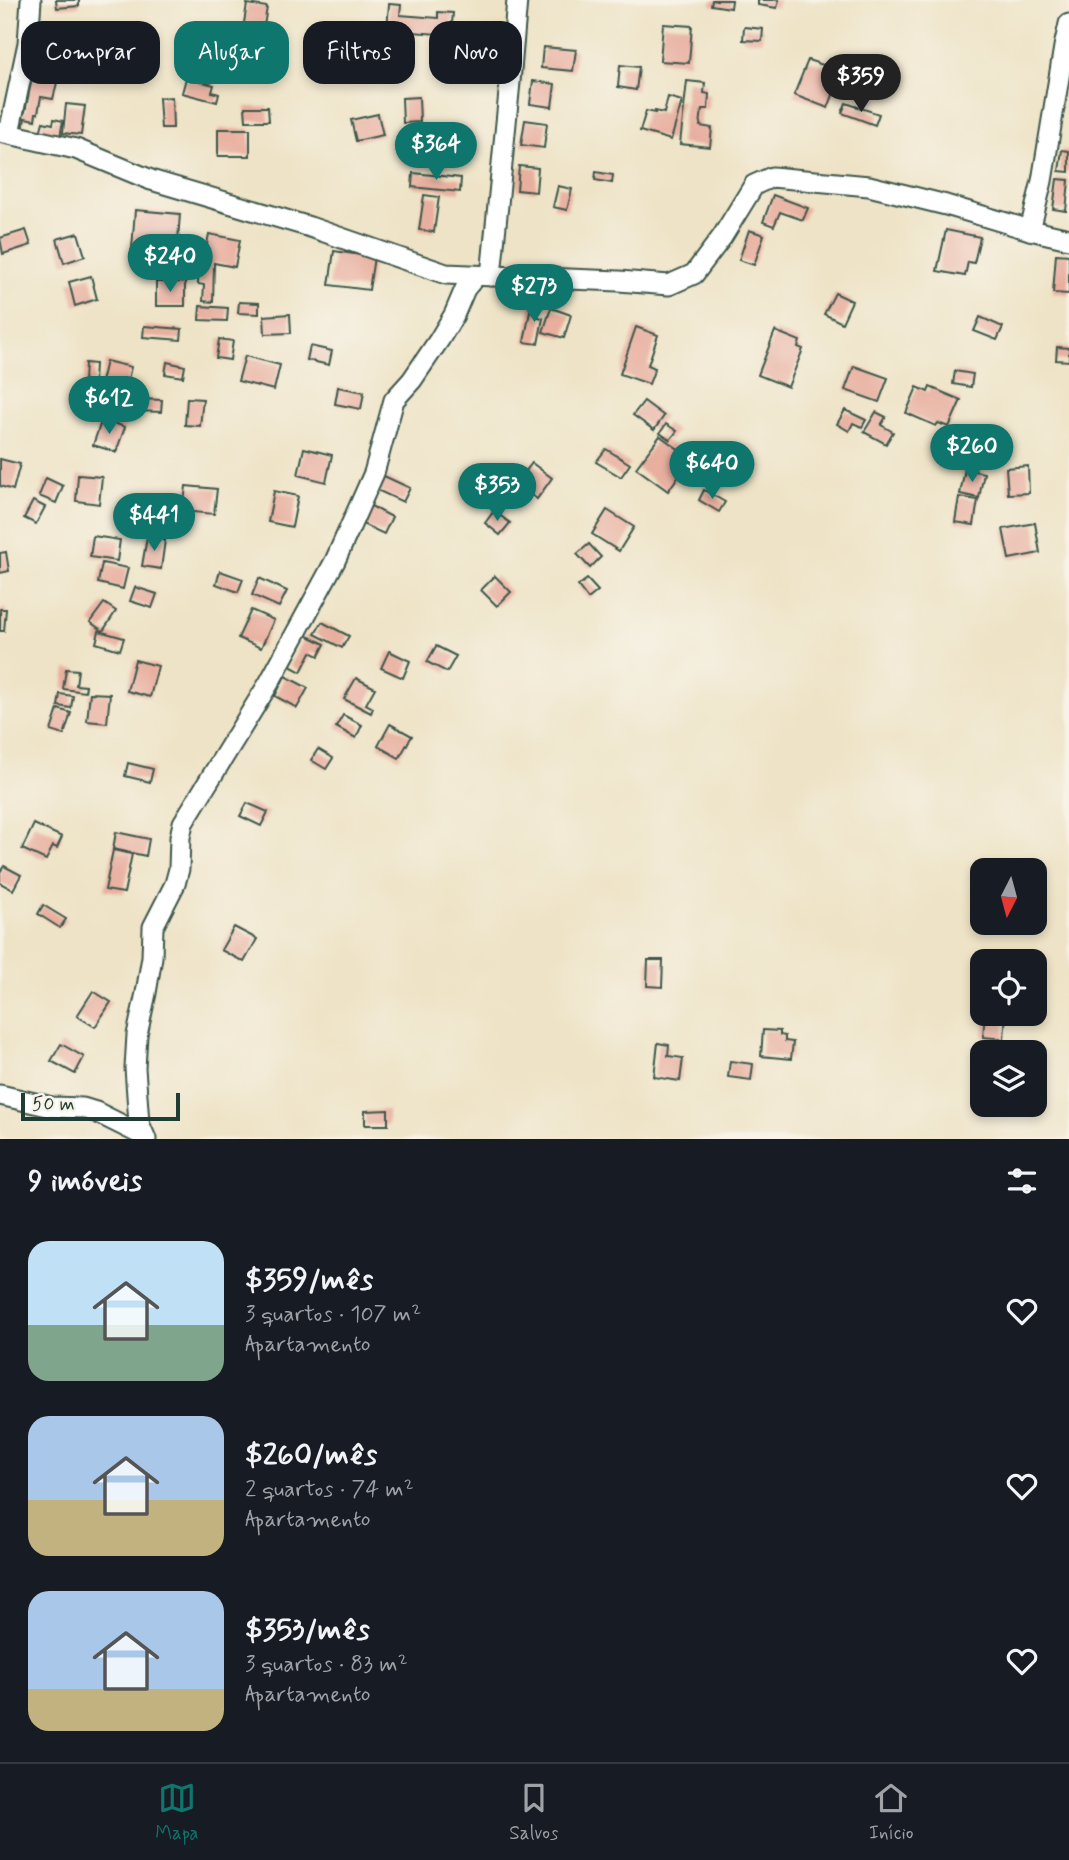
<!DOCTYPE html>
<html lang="pt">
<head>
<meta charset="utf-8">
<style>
	:root { --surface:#171b24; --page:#242831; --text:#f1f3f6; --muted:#9ea1a6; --line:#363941; --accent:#0f766e }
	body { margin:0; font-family:Mynerve,sans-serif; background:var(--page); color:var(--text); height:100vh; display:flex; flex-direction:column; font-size:26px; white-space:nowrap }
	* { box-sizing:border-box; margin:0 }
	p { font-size:23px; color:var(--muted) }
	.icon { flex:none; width:38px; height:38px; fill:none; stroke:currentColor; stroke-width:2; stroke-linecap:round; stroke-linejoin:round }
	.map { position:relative; height:1139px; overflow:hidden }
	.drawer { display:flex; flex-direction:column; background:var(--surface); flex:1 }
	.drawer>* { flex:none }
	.banner { position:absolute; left:21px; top:21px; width:700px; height:63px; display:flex; gap:14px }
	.needle { width:46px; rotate:186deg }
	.controls { position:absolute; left:970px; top:858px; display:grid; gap:14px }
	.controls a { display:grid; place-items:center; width:77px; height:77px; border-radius:14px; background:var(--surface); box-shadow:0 4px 10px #0003; font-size:35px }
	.scale { position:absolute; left:21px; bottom:18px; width:159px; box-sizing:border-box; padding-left:7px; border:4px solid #1f3d34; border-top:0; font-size:19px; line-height:24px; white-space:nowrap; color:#1f3d34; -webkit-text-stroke:5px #f7f3e8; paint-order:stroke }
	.price { position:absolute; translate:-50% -60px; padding:0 16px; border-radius:24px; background:var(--accent); color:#fff; font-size:23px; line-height:46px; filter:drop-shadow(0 2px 4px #0008) }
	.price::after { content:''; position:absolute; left:50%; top:42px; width:21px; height:16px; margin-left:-10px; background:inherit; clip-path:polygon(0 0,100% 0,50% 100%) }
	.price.on { background:#222; color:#fff }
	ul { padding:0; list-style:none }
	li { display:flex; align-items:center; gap:21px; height:175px; padding:0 28px }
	li span { display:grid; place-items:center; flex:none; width:196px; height:140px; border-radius:21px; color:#555 }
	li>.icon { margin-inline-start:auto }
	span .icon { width:84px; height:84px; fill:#fffc; stroke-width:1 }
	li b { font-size:30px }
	h2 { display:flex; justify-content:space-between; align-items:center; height:84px; padding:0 28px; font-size:30px }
	.tag { padding:0 24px; border-radius:21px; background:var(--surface); box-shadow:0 4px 10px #0003; font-size:24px; line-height:63px }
	.tag.on { background:var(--accent); color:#fff }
	.menu { display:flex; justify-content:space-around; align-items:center; height:98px; border-top:2px solid var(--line); background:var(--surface); font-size:19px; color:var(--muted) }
	.menu a { display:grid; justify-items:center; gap:4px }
	.menu .on { color:var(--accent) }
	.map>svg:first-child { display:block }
	.building { fill:#e8af9f }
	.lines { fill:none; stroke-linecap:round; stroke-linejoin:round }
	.street-casing { stroke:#3e564a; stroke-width:23 }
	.street { stroke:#fff; stroke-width:19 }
</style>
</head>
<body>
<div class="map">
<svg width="1069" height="1139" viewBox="0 0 1069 1139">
	<rect width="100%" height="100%" fill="#f7f3e8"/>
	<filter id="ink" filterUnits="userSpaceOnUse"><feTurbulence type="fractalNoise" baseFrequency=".0143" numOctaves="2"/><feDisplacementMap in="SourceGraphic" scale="14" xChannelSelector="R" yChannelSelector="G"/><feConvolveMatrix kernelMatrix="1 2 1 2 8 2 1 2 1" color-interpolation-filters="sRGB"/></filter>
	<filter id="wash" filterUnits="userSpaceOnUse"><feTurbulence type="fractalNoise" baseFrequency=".00686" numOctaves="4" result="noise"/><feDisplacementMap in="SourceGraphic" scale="28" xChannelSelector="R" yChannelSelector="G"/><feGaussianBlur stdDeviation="1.57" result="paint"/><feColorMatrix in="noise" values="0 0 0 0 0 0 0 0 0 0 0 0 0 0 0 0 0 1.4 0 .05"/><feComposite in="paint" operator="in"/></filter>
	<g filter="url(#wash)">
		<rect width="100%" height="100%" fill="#eee3c6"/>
		<g id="blocks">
			<g class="building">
				<path d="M 56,0 L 79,0 L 79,6 L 57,8 Z"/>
				<path d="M 712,0 L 732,0 L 731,8 L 711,5 Z"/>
				<path d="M 758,0 L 779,0 L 777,8 L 758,5 Z"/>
				<path d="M 247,4 L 267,7 L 261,45 L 241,42 Z"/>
				<path d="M 389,4 L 401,5 L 400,15 L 438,18 L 438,12 L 453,13 L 451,35 L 387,30 Z"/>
				<path d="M 324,22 L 353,24 L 351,53 L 334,51 L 334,41 L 323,40 Z"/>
				<path d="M 663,24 L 692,26 L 689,63 L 660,61 Z"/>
				<path d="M 744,27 L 763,29 L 762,41 L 743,40 Z"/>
				<path d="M 213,40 L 231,41 L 228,71 L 210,70 Z"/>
				<path d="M 543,47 L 576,50 L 573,71 L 541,68 Z"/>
				<path d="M 829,59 L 845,64 L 828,108 L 794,95 L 808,60 L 826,66 Z"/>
				<path d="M 620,65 L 639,67 L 636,90 L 618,87 Z"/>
				<path d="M 34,69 L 59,74 L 53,99 L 41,97 L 38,113 L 36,113 L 35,120 L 25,118 L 23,129 L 14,127 L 17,111 L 25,112 Z"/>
				<path d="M 186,78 L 214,85 L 212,92 L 219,94 L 217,102 L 182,93 Z"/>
				<path d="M 533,81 L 555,84 L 552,107 L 530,104 Z"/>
				<path d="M 687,81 L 705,83 L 704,93 L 709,94 L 708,109 L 702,109 L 700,126 L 712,128 L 710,147 L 680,144 Z"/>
				<path d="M 172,97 L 173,128 L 161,128 L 159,98 Z"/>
				<path d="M 419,97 L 420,122 L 403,123 L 402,98 Z"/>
				<path d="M 668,97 L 682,101 L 671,140 L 640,131 L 646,111 L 655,113 L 655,111 L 664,113 Z"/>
				<path d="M 846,103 L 879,114 L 875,125 L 842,113 Z"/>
				<path d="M 66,104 L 85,106 L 81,135 L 63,133 Z"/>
				<path d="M 245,107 L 268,107 L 269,121 L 246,121 Z"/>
				<path d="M 378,114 L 383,135 L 356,141 L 351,120 Z"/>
				<path d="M 54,119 L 63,121 L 60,137 L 40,133 L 43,122 L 53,124 Z"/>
				<path d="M 525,120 L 547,123 L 544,148 L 521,145 Z"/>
				<rect x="218" y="129" width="32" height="27"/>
				<path d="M 406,137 L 419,139 L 419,141 L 428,142 L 428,148 L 418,147 L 417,161 L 404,160 Z"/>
				<path d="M 1062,150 L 1069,151 L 1069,172 L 1059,171 Z"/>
				<path d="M 519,166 L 538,168 L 536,192 L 517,190 Z"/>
				<path d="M 596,172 L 613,175 L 612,183 L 595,180 Z"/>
				<path d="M 413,173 L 461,178 L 460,192 L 412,187 Z"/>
				<path d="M 1057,179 L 1069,180 L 1066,211 L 1053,209 Z"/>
				<path d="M 558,186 L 572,189 L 567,210 L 553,207 Z"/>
				<path d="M 424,195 L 439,197 L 434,232 L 419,230 Z"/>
				<path d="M 773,195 L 808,208 L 803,220 L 780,212 L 774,226 L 763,222 Z"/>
				<path d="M 135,210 L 180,214 L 176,266 L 145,263 L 147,250 L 132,249 Z"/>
				<path d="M 26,230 L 31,245 L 3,254 L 0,238 Z"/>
				<path d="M 749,230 L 764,235 L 754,265 L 739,260 Z"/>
				<path d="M 946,230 L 980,237 L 974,263 L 968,262 L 965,276 L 937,271 Z"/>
				<path d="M 78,233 L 85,256 L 64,263 L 57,239 Z"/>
				<path d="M 209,234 L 240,240 L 235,267 L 214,263 L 213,302 L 203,301 L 204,285 L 198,284 L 199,259 L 204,259 Z"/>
				<path d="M 334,251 L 374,257 L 369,290 L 329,285 Z"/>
				<path d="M 1056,254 L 1069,255 L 1069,294 L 1053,293 Z"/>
				<path d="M 91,276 L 97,299 L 75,306 L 69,282 Z"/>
				<rect x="156" y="282" width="29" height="24"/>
				<path d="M 835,293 L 852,301 L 842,323 L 824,314 Z"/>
				<path d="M 532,301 L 541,303 L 538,317 L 543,318 L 538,344 L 524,342 Z"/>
				<path d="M 239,302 L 259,303 L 259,314 L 238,313 Z"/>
				<path d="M 200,306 L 228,308 L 227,321 L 199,320 Z"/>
				<path d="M 551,308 L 571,315 L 564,338 L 543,332 Z"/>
				<path d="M 290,314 L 291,333 L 265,334 L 264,316 Z"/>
				<path d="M 980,317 L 1003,327 L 997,340 L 974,331 Z"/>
				<path d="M 144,326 L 182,329 L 181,340 L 143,337 Z"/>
				<path d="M 636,327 L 658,335 L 648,365 L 655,368 L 649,384 L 620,374 Z"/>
				<path d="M 775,331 L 800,341 L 798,347 L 803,349 L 788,387 L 758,375 Z"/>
				<path d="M 219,339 L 233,341 L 230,360 L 216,358 Z"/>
				<path d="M 310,346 L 332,351 L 329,365 L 307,360 Z"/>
				<path d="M 1057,347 L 1069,348 L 1069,361 L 1056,360 Z"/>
				<path d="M 245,356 L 280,365 L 274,390 L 238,381 Z"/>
				<path d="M 106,361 L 131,367 L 126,388 L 101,382 Z"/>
				<path d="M 167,362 L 185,366 L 183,377 L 165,374 Z"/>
				<path d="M 85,363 L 95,364 L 94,382 L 84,382 Z"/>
				<path d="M 854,366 L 888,378 L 879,402 L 845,390 Z"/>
				<path d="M 955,371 L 973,374 L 971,387 L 953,384 Z"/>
				<path d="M 338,387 L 364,392 L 361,409 L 335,404 Z"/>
				<path d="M 917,387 L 928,392 L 930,387 L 961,400 L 949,427 L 938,423 L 936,426 L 906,413 Z"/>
				<path d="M 187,398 L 203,399 L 200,426 L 185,425 Z"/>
				<path d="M 140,399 L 162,400 L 161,412 L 138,411 Z"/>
				<path d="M 644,401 L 664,416 L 654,430 L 633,415 Z"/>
				<path d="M 845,410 L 866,420 L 862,427 L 853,423 L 849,431 L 837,424 Z"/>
				<path d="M 876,412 L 886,417 L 881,425 L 893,432 L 886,444 L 864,432 Z"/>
				<path d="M 102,419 L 125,427 L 116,452 L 93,445 Z"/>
				<path d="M 666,424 L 677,431 L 670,440 L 660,433 Z"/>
				<path d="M 660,436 L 691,458 L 668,491 L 636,468 Z"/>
				<path d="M 304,448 L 332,455 L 326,482 L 298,475 Z"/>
				<path d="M 606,449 L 630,464 L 621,477 L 596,462 Z"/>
				<path d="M 0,459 L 20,464 L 13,490 L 0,486 Z"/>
				<path d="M 532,463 L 552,478 L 537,499 L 516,484 Z"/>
				<path d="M 1028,466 L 1029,493 L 1008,494 L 1006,468 Z"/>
				<path d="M 965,469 L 984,473 L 979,498 L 960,494 Z"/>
				<path d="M 78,475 L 102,477 L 99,504 L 76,501 Z"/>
				<path d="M 384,476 L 410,488 L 403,502 L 377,490 Z"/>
				<path d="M 46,478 L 63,486 L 56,503 L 39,496 Z"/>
				<path d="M 186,486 L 217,489 L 214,514 L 183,511 Z"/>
				<path d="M 704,490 L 725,502 L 719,512 L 699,500 Z"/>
				<path d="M 274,491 L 298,496 L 292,527 L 268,522 Z"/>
				<path d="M 959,497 L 978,500 L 974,525 L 955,522 Z"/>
				<path d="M 33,501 L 45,507 L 36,524 L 24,518 Z"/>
				<path d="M 369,505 L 392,517 L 384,534 L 360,523 Z"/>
				<path d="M 155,509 L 169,511 L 165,537 L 151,534 Z"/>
				<path d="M 607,510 L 634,527 L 619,551 L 592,534 Z"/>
				<path d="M 494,511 L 510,523 L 500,535 L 485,523 Z"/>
				<path d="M 1035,523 L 1040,553 L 1009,559 L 1003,529 Z"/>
				<path d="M 93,536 L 120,540 L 117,561 L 90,557 Z"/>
				<path d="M 147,537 L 165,540 L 161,569 L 142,566 Z"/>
				<path d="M 589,544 L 601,557 L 590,568 L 577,554 Z"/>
				<path d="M 6,552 L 9,571 L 0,573 L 0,553 Z"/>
				<path d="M 102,563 L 128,568 L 123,589 L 98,583 Z"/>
				<path d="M 220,571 L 243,579 L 238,592 L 216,584 Z"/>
				<path d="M 495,576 L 511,592 L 497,606 L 481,590 Z"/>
				<path d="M 259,578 L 287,591 L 279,607 L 252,595 Z"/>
				<path d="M 587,579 L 598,591 L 588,599 L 578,586 Z"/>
				<path d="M 135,587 L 157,594 L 152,608 L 130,601 Z"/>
				<path d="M 104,603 L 116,611 L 103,631 L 90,622 Z"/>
				<path d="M 0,609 L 6,609 L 4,631 L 0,631 Z"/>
				<path d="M 251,610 L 274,620 L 261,648 L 238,638 Z"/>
				<path d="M 322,622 L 349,636 L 342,648 L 315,634 Z"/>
				<path d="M 99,631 L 124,638 L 120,650 L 96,643 Z"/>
				<path d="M 306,635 L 325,644 L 319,656 L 311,652 L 301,672 L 290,666 Z"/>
				<path d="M 436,646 L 456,656 L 447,672 L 427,662 Z"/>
				<path d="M 389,651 L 410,661 L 403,678 L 381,668 Z"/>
				<path d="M 135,660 L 158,666 L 150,697 L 127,691 Z"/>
				<path d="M 66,669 L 78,670 L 76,685 L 86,686 L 85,692 L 63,689 Z"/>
				<path d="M 285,676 L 308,688 L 297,708 L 275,696 Z"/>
				<path d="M 356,678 L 375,688 L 366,704 L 373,708 L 371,713 L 344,699 Z"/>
				<path d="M 90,693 L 110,694 L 107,723 L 87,721 Z"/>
				<path d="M 60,694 L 73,696 L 71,708 L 58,706 Z"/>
				<path d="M 58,709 L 71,713 L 64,735 L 51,731 Z"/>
				<path d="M 343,715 L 362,725 L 356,738 L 336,727 Z"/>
				<path d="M 390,724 L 412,736 L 399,758 L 378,746 Z"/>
				<path d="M 318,749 L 333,758 L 326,769 L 311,760 Z"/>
				<path d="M 128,763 L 153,769 L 150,782 L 125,776 Z"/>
				<path d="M 247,803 L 268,812 L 261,826 L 240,816 Z"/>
				<path d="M 34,824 L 62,837 L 57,848 L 53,846 L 46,860 L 22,849 Z"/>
				<path d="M 116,832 L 149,839 L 146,856 L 113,849 Z"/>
				<path d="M 113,850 L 132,854 L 124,893 L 105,890 Z"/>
				<path d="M 4,866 L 21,875 L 13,890 L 0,883 L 0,872 Z"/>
				<path d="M 43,905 L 66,919 L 60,928 L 38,914 Z"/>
				<path d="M 234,927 L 257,939 L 244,962 L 221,950 Z"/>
				<path d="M 648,960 L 663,960 L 662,987 L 647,986 Z"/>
				<path d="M 93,991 L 111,1002 L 95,1027 L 77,1016 Z"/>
				<path d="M 985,1013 L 1006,1013 L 1004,1039 L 983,1037 Z"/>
				<path d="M 763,1030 L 780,1031 L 780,1035 L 785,1036 L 785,1041 L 793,1042 L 791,1059 L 761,1056 Z"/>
				<path d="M 658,1043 L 669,1045 L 668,1056 L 683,1058 L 680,1081 L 654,1077 Z"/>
				<path d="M 61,1044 L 84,1057 L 75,1074 L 51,1061 Z"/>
				<path d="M 730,1061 L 753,1064 L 751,1080 L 728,1077 Z"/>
				<path d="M 388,1110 L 388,1125 L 365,1125 L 365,1111 Z"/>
			</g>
		</g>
	</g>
	<g filter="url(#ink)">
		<use href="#blocks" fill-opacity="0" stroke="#3e564a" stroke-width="2"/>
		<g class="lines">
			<defs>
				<g id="street">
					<path d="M 0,132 L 76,149 L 151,180 L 310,227 L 446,274 L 619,281 L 669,285 L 694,274 L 722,237 L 754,185 L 772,177 L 869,186 L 946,205 L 1030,230 L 1069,239"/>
					<path d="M 9,133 L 28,43 L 31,0"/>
					<path d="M 1030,230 L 1042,181 L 1064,47 L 1069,24"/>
					<path d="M 491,276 L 510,82 L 517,0"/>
					<path d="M 0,1095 L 52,1107 L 83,1108 L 96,1112 L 144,1136"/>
					<path d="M 146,1139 L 139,1123 L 135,1068 L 137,1035 L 146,993 L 152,957 L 153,927 L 175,884 L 179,869 L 180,837 L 183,823 L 269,683 L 335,561 L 374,473 L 394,400 L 412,380 L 439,340 L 454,315 L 465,289 L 475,277"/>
				</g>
			</defs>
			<use href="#street" class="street-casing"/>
			<use href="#street" class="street"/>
		</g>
	</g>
</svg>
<div class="controls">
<a><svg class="needle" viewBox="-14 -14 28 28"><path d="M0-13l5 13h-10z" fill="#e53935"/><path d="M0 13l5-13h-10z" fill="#9ea1a6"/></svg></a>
<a><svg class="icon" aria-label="locate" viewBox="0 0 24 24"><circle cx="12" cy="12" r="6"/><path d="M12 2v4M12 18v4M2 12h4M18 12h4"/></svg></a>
<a><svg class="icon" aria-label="layers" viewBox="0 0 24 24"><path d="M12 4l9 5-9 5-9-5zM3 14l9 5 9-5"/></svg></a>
</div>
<div class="scale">50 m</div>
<b class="price on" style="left:861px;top:114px">$359</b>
<b class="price" style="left:436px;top:182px">$364</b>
<b class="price" style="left:170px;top:294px">$240</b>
<b class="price" style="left:534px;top:324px">$273</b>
<b class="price" style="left:109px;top:436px">$612</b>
<b class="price" style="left:972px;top:484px">$260</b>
<b class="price" style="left:712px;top:501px">$640</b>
<b class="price" style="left:497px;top:523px">$353</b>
<b class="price" style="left:154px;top:553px">$441</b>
<div class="banner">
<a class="tag">Comprar</a>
<a class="tag on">Alugar</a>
<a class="tag">Filtros</a>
<a class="tag">Novo</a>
</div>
</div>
<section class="drawer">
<h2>9 imóveis<svg class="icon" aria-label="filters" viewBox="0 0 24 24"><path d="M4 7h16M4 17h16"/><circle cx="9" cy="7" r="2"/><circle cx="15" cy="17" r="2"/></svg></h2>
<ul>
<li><span style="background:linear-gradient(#bfe0f5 60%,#7fa58c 0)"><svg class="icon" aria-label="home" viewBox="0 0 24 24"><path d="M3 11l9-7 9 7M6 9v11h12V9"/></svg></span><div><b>$359/mês</b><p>3 quartos · 107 m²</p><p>Apartamento</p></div><svg class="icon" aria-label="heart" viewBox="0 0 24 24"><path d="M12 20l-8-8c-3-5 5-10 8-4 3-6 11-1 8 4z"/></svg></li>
<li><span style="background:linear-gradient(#a9c7e8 60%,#c2b280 0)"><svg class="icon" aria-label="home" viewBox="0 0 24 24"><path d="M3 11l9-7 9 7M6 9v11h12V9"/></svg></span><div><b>$260/mês</b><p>2 quartos · 74 m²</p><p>Apartamento</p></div><svg class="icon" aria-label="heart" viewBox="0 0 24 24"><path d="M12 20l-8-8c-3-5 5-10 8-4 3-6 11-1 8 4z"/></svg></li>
<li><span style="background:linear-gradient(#a9c7e8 70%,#c2b280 0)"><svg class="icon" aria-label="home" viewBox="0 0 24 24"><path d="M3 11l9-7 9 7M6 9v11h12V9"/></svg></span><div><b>$353/mês</b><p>3 quartos · 83 m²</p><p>Apartamento</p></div><svg class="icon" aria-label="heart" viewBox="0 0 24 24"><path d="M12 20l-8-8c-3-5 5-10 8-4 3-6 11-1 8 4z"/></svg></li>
</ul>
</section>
<nav class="menu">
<a class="on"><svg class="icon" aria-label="map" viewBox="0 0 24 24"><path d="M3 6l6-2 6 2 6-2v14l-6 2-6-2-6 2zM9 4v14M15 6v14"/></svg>Mapa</a>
<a><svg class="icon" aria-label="saved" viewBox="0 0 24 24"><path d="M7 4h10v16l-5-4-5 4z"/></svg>Salvos</a>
<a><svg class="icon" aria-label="home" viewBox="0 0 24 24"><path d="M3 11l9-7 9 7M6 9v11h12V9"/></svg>Início</a>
</nav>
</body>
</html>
